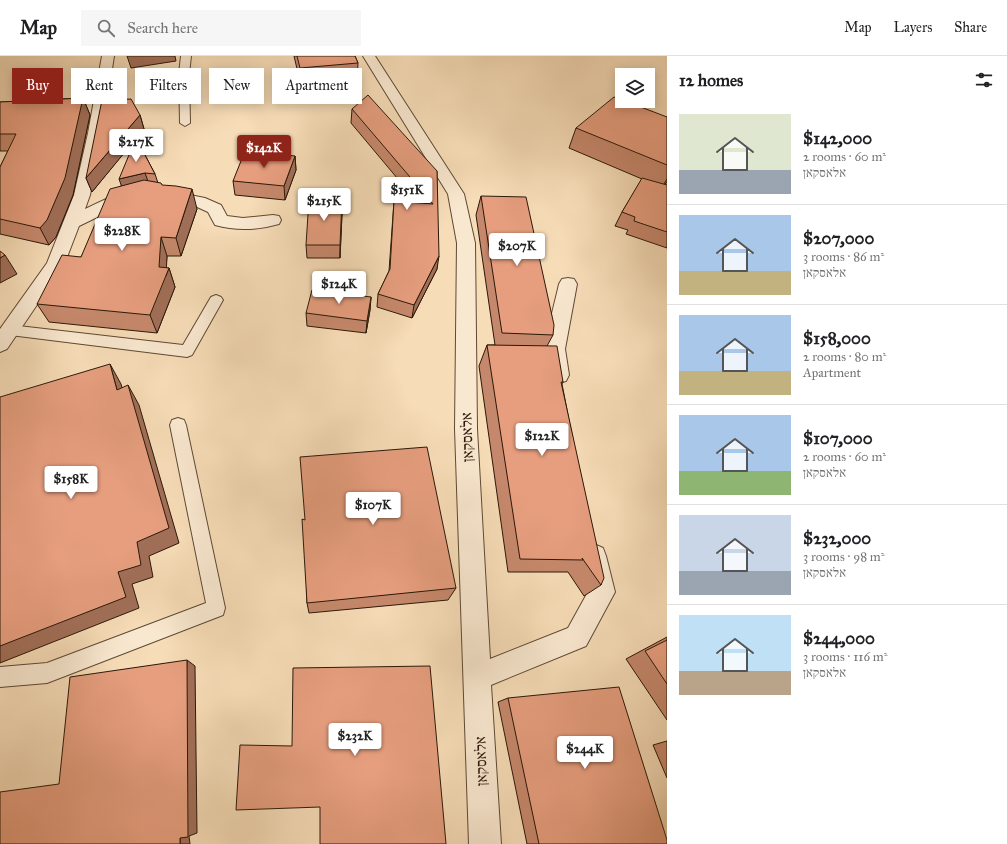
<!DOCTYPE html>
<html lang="en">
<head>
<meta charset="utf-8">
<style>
	:root { --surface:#fff; --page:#f6f6f6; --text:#202124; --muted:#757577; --line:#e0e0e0; --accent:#8f2418 }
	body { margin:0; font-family:"IM FELL Great Primer","Frank Ruhl Libre",serif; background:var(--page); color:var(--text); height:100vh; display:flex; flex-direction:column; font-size:15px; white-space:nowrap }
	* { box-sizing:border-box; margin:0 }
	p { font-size:13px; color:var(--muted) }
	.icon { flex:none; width:22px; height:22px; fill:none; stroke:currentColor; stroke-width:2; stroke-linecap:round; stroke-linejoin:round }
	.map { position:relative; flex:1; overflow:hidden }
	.sheet { display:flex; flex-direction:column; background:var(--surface); width:340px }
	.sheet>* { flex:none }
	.hud { position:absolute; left:12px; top:12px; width:380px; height:36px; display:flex; gap:8px }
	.fabs { position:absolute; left:615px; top:12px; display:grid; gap:8px }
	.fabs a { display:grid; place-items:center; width:40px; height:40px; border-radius:0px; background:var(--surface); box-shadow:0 2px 10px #0003; font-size:20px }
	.price { position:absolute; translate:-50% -34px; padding:0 9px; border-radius:4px; background:#fff; color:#222; font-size:13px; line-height:26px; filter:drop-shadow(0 1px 2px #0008) }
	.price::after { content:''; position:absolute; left:50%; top:24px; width:12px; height:9px; margin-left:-6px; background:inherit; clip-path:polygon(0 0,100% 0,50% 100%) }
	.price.current { background:var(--accent); color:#fff }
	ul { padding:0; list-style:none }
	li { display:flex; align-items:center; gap:12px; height:100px; padding:0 12px }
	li+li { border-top:1px solid var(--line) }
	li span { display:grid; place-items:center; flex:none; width:112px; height:80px; border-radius:0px; color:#555 }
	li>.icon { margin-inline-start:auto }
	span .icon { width:48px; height:48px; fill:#fffc; stroke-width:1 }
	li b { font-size:17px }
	h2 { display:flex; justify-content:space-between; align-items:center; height:48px; padding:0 12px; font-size:17px }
	.pill { padding:0 14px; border-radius:0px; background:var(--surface); box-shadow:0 2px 10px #0003; font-size:14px; line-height:36px }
	.pill.current { background:var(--accent); color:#fff }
	header { display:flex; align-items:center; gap:24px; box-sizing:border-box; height:56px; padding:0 20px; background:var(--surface); border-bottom:1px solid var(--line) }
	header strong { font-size:19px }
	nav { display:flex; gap:22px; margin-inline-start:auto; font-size:14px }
	.search { width:280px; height:36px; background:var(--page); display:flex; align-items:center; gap:10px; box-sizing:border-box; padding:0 14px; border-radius:0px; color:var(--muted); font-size:15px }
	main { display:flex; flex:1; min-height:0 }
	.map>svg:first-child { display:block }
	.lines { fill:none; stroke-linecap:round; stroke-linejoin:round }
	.lane-casing { stroke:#5e4934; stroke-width:2 }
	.street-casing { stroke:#5e4934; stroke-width:2 }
	.lane { fill:#f9e8d0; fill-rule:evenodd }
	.street { fill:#f9e8d0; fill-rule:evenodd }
	.wall { fill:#c6886c; stroke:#2b1809 }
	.shaded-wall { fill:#a16f58; stroke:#2b1809 }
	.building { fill:#e69e7e; stroke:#2b1809 }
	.labels { text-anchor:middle; stroke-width:3; stroke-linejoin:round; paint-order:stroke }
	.street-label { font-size:15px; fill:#2b1809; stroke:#f9e8d0 }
</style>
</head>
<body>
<header>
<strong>Map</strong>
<div class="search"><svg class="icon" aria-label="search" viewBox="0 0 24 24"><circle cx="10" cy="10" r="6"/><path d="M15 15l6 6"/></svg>Search here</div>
<nav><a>Map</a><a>Layers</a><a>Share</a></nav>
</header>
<main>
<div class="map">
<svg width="667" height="788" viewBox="0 0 667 788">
	<rect width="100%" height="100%" fill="#f6dcb7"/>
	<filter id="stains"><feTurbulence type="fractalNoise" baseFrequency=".005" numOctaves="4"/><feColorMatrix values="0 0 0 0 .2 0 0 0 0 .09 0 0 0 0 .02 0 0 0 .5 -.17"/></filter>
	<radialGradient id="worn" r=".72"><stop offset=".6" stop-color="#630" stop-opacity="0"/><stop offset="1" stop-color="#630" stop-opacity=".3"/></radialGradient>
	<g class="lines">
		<defs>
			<g id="lane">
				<path d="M 181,0 L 191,0 L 189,18 L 190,67 L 185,70 L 180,67 L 179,18 Z"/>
				<path d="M 216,239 L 221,241 L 223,244 L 192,299 L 187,301 L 10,279 L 5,278 L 3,274 L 5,270 L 10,269 L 183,289 L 211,241 Z"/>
				<path d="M 178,362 L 184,364 L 186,369 L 225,552 L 223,559 L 47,627 L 0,631 L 0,611 L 47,607 L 206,547 L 170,369 L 172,364 Z"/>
			</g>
			<g id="street">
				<path d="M 102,0 L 114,0 L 102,77 L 90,139 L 85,153 C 99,147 119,134 135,138 L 137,142 L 135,146 L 120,150 L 79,170 L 64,209 L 7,293 L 0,296 L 0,273 L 47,207 L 74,139 L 88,77 Z"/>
				<path d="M 363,0 L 375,0 L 464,138 L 475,187 L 477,373 L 490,603 L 568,572 L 589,534 L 582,500 L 585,492 L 594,488 L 603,492 L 606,500 L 615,536 L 586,590 L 491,629 L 501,788 L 469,788 L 455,373 L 457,187 L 448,138 Z"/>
				<path d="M 165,134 L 205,142 L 221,149 L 227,160 L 243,162 L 273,159 L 279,160 L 281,164 L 279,168 C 258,174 236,175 215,169 L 208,156 L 195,150 L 159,143 L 157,139 L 159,135 Z"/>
				<path d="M 568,222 L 574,223 L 577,228 L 565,293 L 569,319 L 566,325 L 559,327 L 552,325 C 538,297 553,257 559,228 L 562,223 Z"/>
			</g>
		</defs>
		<use href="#lane" class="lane-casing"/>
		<use href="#street" class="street-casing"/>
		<use href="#lane" class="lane"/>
		<use href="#street" class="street"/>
	</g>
	<g class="wall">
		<path d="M 294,0 L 355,0 L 358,7 L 357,24 L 301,30 Z"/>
		<path d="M 83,42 L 90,59 L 73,139 L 56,181 L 49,189 L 0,178 L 0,111 L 8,95 L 0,95 L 0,46 Z"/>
		<path d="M 352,53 L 437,115 L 437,213 L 412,262 L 377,251 L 378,238 L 389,215 L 394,145 L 418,147 L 351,67 Z"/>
		<path d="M 140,59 L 144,73 L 136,82 L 155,118 L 158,127 L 197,153 L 181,200 L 167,200 L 166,212 L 169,212 L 175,231 L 157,277 L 49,266 L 37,248 L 81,201 L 121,130 L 136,82 L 92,136 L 86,122 Z"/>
		<path d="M 667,61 L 667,126 L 665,129 L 667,129 L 667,192 L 626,178 L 628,174 L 615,170 L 622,156 L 642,123 L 569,92 L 576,72 Z"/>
		<path d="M 295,100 L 296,114 L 285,144 L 235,139 L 233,125 Z"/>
		<path d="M 481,140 L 553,279 L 547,290 L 563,326 L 562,328 L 601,529 L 584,540 L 568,516 L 508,516 L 479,310 L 487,289 L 495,289 L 476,159 Z"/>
		<path d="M 342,158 L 340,202 L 307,202 L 306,189 Z"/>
		<path d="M 371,241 L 370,254 L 366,277 L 307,270 L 306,257 Z"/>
		<path d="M 305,464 L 456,532 L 448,544 L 309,557 L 307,547 Z"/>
		<path d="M 667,581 L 667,664 L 626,603 Z"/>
		<path d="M 508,642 L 667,788 L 527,788 L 498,646 Z"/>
		<path d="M 667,685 L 667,722 L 653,689 Z"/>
	</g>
	<g class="shaded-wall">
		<path d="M 127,0 L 175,0 L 176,5 L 131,12 Z"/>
		<path d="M 83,42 L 90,59 L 73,139 L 56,181 L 49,189 L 40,172 Z"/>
		<path d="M 140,59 L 144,73 L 92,136 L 86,122 Z"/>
		<path d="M 295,100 L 296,114 L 285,144 L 284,130 Z"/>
		<path d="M 145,117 L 150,131 L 124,137 L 119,123 Z"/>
		<path d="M 667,123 L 667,126 L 662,131 Z"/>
		<path d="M 192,133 L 197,153 L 181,200 L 176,182 Z"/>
		<path d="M 342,144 L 342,158 L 340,202 L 340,189 Z"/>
		<path d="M 161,181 L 167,200 L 166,220 L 169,212 L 175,231 L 157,277 L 150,259 Z"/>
		<path d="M 5,199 L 17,218 L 0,227 L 0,202 Z"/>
		<path d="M 439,200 L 437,213 L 412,262 L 414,249 Z"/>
		<path d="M 371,241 L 370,254 L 366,277 L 367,265 Z"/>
		<path d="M 110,308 L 121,328 L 128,353 L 117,334 Z"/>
		<path d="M 128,329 L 139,349 L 179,487 L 149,500 L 153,521 L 132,528 L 139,552 L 0,607 L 0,590 L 118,516 L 137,486 Z"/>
		<path d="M 187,604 L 195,610 L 197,777 L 189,780 L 190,788 L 180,788 Z"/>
	</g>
	<g class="building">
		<path d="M 297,0 L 355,0 L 358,7 L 300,12 Z"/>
		<path d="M 368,39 L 437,115 L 439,200 L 414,249 L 378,238 L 390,213 L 394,145 L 433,148 L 352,53 Z"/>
		<path d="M 614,41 L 622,44 L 622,45 L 625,45 L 667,61 L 667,109 L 576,72 Z"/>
		<path d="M 83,42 L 65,122 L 47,164 L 40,172 L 0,163 L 0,111 L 16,78 L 0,78 L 0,46 Z"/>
		<path d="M 131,43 L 140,59 L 86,122 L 102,44 Z"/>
		<path d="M 136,82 L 155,118 L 145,117 L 119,123 Z"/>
		<path d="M 245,95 L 295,100 L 284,130 L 233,125 Z"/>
		<path d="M 642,122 L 667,129 L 667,176 L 634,165 L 635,161 L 622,156 Z"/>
		<path d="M 144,124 L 161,127 L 162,129 L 176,130 L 192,133 L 176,182 L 161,181 L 159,211 L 169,212 L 150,259 L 37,248 L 62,199 L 81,201 L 110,133 Z"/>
		<path d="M 481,140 L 526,141 L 554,269 L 553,279 L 502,277 Z"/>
		<path d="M 309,143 L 342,144 L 340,189 L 306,189 Z"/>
		<path d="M 0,195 L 5,199 L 0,202 Z"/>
		<path d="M 312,234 L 371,241 L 367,265 L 306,257 Z"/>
		<path d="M 487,289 L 557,290 L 563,326 L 561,326 L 604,522 L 601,529 L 582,502 L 583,504 L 520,503 Z"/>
		<path d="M 110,308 L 117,334 L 128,329 L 169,472 L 137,486 L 141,509 L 118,516 L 126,541 L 0,590 L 0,341 Z"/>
		<path d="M 427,391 L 456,532 L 307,547 L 302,463 L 305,464 L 300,401 Z"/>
		<path d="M 667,584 L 667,628 L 645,595 Z"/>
		<path d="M 187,604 L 188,781 L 180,782 L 180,788 L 0,788 L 0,736 L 59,728 L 70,621 Z"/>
		<path d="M 430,610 L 446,788 L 320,788 L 320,751 L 236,754 L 240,689 L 292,690 L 293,612 Z"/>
		<path d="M 619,631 L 667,784 L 667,788 L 539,788 L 508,642 Z"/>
	</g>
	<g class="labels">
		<g class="street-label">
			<text transform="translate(467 381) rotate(-92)" y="5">אלאסקאן</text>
			<text transform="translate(481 705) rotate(-92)" y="5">אלאסקאן</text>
		</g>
	</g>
	<rect width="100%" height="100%" filter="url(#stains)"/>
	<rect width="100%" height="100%" fill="url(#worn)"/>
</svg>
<div class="fabs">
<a><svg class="icon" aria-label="layers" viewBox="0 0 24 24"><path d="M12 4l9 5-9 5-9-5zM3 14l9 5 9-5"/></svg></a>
</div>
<b class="price" style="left:136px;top:107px">$217K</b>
<b class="price current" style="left:264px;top:113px">$142K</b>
<b class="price" style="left:407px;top:155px">$151K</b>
<b class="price" style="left:324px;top:166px">$215K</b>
<b class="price" style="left:122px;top:196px">$228K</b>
<b class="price" style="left:517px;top:211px">$207K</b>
<b class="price" style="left:339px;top:249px">$124K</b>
<b class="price" style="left:542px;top:401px">$122K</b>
<b class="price" style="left:71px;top:444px">$158K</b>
<b class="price" style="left:373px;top:470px">$107K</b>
<b class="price" style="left:355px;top:701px">$232K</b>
<b class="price" style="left:585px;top:714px">$244K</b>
<div class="hud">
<a class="pill current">Buy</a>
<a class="pill">Rent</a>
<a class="pill">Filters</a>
<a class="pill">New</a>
<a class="pill">Apartment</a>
</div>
</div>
<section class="sheet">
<h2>12 homes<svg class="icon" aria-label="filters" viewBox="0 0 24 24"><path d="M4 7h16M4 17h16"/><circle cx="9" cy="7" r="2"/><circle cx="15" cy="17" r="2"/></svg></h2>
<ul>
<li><span style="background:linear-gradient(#dfe7d0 70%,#9aa5b1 0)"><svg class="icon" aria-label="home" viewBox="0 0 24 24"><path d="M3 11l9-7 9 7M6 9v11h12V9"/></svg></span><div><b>$142,000</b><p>2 rooms · 60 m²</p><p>אלאסקאן</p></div></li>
<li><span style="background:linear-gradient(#a9c7e8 70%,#c2b280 0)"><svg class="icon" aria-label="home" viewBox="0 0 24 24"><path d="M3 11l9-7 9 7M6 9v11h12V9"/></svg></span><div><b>$207,000</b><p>3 rooms · 86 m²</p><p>אלאסקאן</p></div></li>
<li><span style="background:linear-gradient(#a9c7e8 70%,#c2b280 0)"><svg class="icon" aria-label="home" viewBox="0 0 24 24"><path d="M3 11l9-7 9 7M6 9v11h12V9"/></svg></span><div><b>$158,000</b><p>2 rooms · 80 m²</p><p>Apartment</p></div></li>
<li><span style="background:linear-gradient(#a9c7e8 70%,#8fb573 0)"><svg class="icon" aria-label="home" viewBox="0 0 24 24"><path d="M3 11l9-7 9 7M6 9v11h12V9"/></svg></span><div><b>$107,000</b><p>2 rooms · 60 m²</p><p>אלאסקאן</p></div></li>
<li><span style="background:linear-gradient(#c9d6e8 70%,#9aa5b1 0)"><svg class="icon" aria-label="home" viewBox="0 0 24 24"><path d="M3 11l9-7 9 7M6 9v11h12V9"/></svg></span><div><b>$232,000</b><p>3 rooms · 98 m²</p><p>אלאסקאן</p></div></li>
<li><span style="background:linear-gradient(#bfe0f5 70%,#b9a48a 0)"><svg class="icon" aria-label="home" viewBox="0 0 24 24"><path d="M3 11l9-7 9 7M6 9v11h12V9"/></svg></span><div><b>$244,000</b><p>3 rooms · 116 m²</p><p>אלאסקאן</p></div></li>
</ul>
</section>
</main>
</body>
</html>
